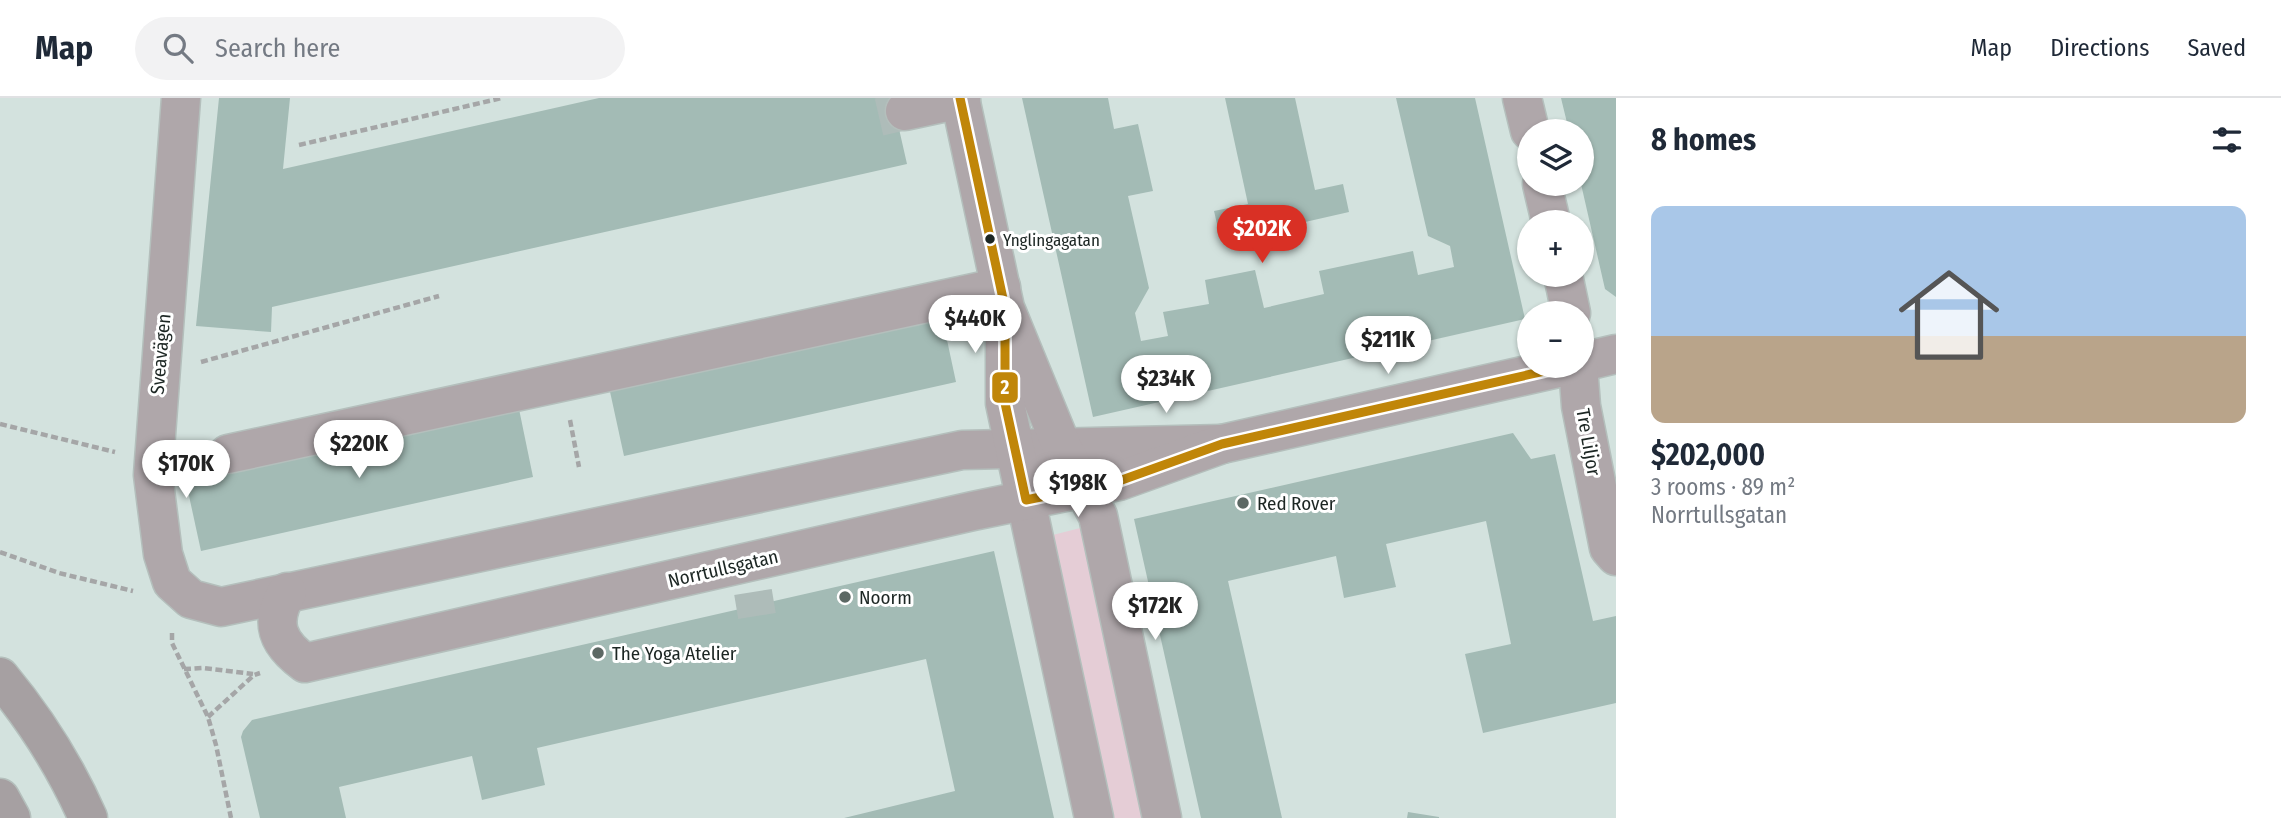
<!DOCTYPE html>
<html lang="en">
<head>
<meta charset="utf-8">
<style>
	:root { --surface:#fff; --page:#f2f2f3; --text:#1f2937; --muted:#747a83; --line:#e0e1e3; --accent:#d93025 }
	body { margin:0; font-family:"Fira Sans Condensed",sans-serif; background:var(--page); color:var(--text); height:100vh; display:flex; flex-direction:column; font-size:26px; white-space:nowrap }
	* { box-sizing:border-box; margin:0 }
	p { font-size:23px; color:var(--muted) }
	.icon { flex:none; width:38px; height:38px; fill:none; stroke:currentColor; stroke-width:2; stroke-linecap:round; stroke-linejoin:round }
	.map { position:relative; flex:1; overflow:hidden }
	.sheet { display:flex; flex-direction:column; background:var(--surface); width:665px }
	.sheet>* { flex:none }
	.buttons { position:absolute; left:1517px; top:21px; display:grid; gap:14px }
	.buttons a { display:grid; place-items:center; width:77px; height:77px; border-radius:50%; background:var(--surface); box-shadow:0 2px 5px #0004; font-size:35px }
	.price { position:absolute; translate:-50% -60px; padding:0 16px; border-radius:24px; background:#fff; color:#222; font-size:23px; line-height:46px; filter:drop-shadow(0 2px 4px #0008) }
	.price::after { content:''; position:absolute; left:50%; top:42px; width:21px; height:16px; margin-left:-10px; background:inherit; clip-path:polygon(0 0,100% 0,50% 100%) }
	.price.active { background:var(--accent); color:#fff }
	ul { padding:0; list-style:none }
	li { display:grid; align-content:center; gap:14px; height:371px; padding:0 35px }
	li+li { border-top:2px solid var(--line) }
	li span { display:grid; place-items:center; height:217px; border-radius:14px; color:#555 }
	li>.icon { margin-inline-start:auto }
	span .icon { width:126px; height:126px; fill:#fffc; stroke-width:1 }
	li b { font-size:30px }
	h2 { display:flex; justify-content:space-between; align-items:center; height:84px; padding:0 35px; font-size:30px }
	header { display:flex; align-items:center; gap:42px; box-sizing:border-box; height:98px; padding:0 35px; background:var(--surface); border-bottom:2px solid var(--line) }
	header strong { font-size:33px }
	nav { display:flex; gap:38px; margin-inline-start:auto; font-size:24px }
	.search { width:490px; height:63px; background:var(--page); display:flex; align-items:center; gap:18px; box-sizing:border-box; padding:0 24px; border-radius:38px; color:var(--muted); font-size:26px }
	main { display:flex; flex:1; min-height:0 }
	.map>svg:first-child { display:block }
	.green { fill:#e5cdd6 }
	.building { fill:#a3bbb5 }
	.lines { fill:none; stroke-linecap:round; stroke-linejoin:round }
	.minor-tunnel { stroke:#aebcb9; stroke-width:38; stroke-dasharray:38 19; stroke-linecap:butt }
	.minor-casing { stroke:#b4bfbc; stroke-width:41 }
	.major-casing { stroke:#b4bfbc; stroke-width:41 }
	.path { stroke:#a5a6a7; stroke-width:4.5; stroke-dasharray:7 3.5; stroke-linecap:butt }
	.minor { stroke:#afa7aa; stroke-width:38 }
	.major { stroke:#a6a0a2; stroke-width:38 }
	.bus-1-casing { stroke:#fff; stroke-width:14 }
	.bus-1 { stroke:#c08609; stroke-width:9 }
	.bus-dot { fill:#1c2623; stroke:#fff; stroke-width:2.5 }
	.poi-dot { fill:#5c6864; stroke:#fff; stroke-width:2.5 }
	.labels { text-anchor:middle; stroke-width:6; stroke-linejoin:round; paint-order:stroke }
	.bus-label { font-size:17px; fill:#1c2623; stroke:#fff; text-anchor:start }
	.street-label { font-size:19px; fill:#1c2623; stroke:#fff }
	.poi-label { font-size:19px; fill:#1c2623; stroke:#fff; text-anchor:start }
	.line-badge { stroke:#fff; stroke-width:2.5 }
	.badge-label { font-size:19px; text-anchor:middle; font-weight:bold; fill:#fff }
</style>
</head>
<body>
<header>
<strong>Map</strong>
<div class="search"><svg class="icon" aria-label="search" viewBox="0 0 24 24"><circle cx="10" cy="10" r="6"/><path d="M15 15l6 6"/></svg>Search here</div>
<nav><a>Map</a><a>Directions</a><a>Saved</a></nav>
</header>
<main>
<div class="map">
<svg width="1616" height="720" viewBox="0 0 1616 720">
	<rect width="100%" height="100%" fill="#d3e2de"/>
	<path class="green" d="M 1092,427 L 1155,720 L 1102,720 L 1041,440 Z"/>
	<g class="building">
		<path d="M 219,0 L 290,0 L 283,71 L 599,0 L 892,0 L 907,66 L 272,209 L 271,234 L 196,228 Z"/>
		<path d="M 1022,0 L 1108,0 L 1114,31 L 1138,26 L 1153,93 L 1128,98 L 1149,190 L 1135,215 L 1141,243 L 1168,238 L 1163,214 L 1209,206 L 1205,182 L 1255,172 L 1264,210 L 1324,196 L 1319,173 L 1413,153 L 1418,177 L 1454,169 L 1450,148 L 1428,138 L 1396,0 L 1475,0 L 1525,221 L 1093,319 Z"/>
		<path d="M 1225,0 L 1295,0 L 1315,92 L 1343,86 L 1349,114 L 1221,143 L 1214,113 L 1248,106 Z"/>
		<path d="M 1561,0 L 1616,0 L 1616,199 L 1605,191 L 1581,86 L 1582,33 L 1569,33 Z"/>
		<path d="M 941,214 L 956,284 L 624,358 L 609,289 Z"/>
		<path d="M 519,311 L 533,379 L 201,453 L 186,384 Z"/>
		<path d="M 1513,335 L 1531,361 L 1555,356 L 1593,523 L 1616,518 L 1616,605 L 1483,635 L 1465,556 L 1511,546 L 1486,423 L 1386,446 L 1396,489 L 1344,500 L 1336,458 L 1228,483 L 1282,720 L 1201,720 L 1134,421 Z"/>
		<path d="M 994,453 L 1054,720 L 844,720 L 955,693 L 926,561 L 537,650 L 545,687 L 482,702 L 472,658 L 339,689 L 346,720 L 260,720 L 241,639 L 243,633 L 252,622 Z"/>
		<path d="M 1408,714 L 1439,719 L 1439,720 L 1407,720 Z"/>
	</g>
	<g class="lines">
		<g class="minor-tunnel">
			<path d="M 879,19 L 905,13"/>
			<path d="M 753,494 L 757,518"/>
		</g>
		<defs>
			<g id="minor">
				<path d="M 181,0 L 153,377 L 163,456 L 172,484 L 191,501 L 221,509 L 962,352 L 1222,346"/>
				<path d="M 960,0 L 1005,210 L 1062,349 L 1098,418 L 1162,720"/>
				<path d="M 1522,0 L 1530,33"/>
				<path d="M 905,13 L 961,1"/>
				<path d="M 1542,86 L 1551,124"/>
				<path d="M 1563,177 L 1571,215"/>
				<path d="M 1005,229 L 1005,305 L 1094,720"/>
				<path d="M 1582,264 L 1616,256"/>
				<path d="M 1578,268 L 1581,308 L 1609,450 L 1616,458"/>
				<path d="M 228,356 L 1001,189"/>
				<path d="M 287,494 C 269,525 277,545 305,565 L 973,413 L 1119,383 L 1222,346 L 1567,268"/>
			</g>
			<g id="major">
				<path d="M 0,579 C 35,621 66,670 88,720"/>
				<path d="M 0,700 L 11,720"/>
			</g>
		</defs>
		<use href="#minor" class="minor-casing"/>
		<use href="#major" class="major-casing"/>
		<g class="path">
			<path d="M 299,47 L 502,0"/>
			<path d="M 201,264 L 439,198"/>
			<path d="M 570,322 L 579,369"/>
			<path d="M 0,326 L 115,354"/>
			<path d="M 0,454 L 59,475 L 133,493"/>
			<path d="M 172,535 L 172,545 L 208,619 L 216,647 L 231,720"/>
			<path d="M 184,571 L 203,570 L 253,576"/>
			<path d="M 208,619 L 254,577 L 260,575"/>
		</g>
		<use href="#minor" class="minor"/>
		<use href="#major" class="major"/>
		<defs>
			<path id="bus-1" d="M 960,0 L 1005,210 L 1005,305 L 1026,402 L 1119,383 L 1222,346 L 1567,268"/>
		</defs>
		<use href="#bus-1" class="bus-1-casing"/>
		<use href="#bus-1" class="bus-1"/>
	</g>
	<circle class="bus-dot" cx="990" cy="141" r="6"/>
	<g class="poi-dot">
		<circle cx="1243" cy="405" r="7"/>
		<circle cx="845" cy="499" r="7"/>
		<circle cx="598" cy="555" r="7"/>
	</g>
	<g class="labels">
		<g class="bus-label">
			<text x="1003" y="148">Ynglingagatan</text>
		</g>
		<g class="street-label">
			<text transform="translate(160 256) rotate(-85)" y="7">Sveavägen</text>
			<text transform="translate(1589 344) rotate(80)" y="7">Tre Liljor</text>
			<text transform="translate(723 470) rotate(-13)" y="7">Norrtullsgatan</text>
		</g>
		<g class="poi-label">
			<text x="1257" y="412">Red Rover</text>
			<text x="859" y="506">Noorm</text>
			<text x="612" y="562">The Yoga Atelier</text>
		</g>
	</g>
	<rect class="line-badge" x="991" y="273" width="28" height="33" rx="7" fill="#c08609"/>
	<g class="badge-label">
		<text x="1005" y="296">2</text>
	</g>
</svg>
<div class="buttons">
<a><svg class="icon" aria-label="layers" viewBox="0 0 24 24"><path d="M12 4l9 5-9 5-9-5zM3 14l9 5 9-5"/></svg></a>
<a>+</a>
<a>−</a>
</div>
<b class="price active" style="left:1262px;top:167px">$202K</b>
<b class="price" style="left:975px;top:257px">$440K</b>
<b class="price" style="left:1388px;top:278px">$211K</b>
<b class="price" style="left:1166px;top:317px">$234K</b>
<b class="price" style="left:359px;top:382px">$220K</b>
<b class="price" style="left:186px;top:402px">$170K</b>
<b class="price" style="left:1078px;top:421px">$198K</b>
<b class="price" style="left:1155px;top:544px">$172K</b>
</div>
<section class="sheet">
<h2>8 homes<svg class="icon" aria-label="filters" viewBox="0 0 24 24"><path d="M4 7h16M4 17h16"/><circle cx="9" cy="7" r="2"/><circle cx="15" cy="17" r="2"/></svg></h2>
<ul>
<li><span style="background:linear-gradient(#a9c7e8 60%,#b9a48a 0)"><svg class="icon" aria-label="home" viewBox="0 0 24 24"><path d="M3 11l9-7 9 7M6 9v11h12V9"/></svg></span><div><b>$202,000</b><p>3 rooms · 89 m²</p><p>Norrtullsgatan</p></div></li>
</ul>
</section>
</main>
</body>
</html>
